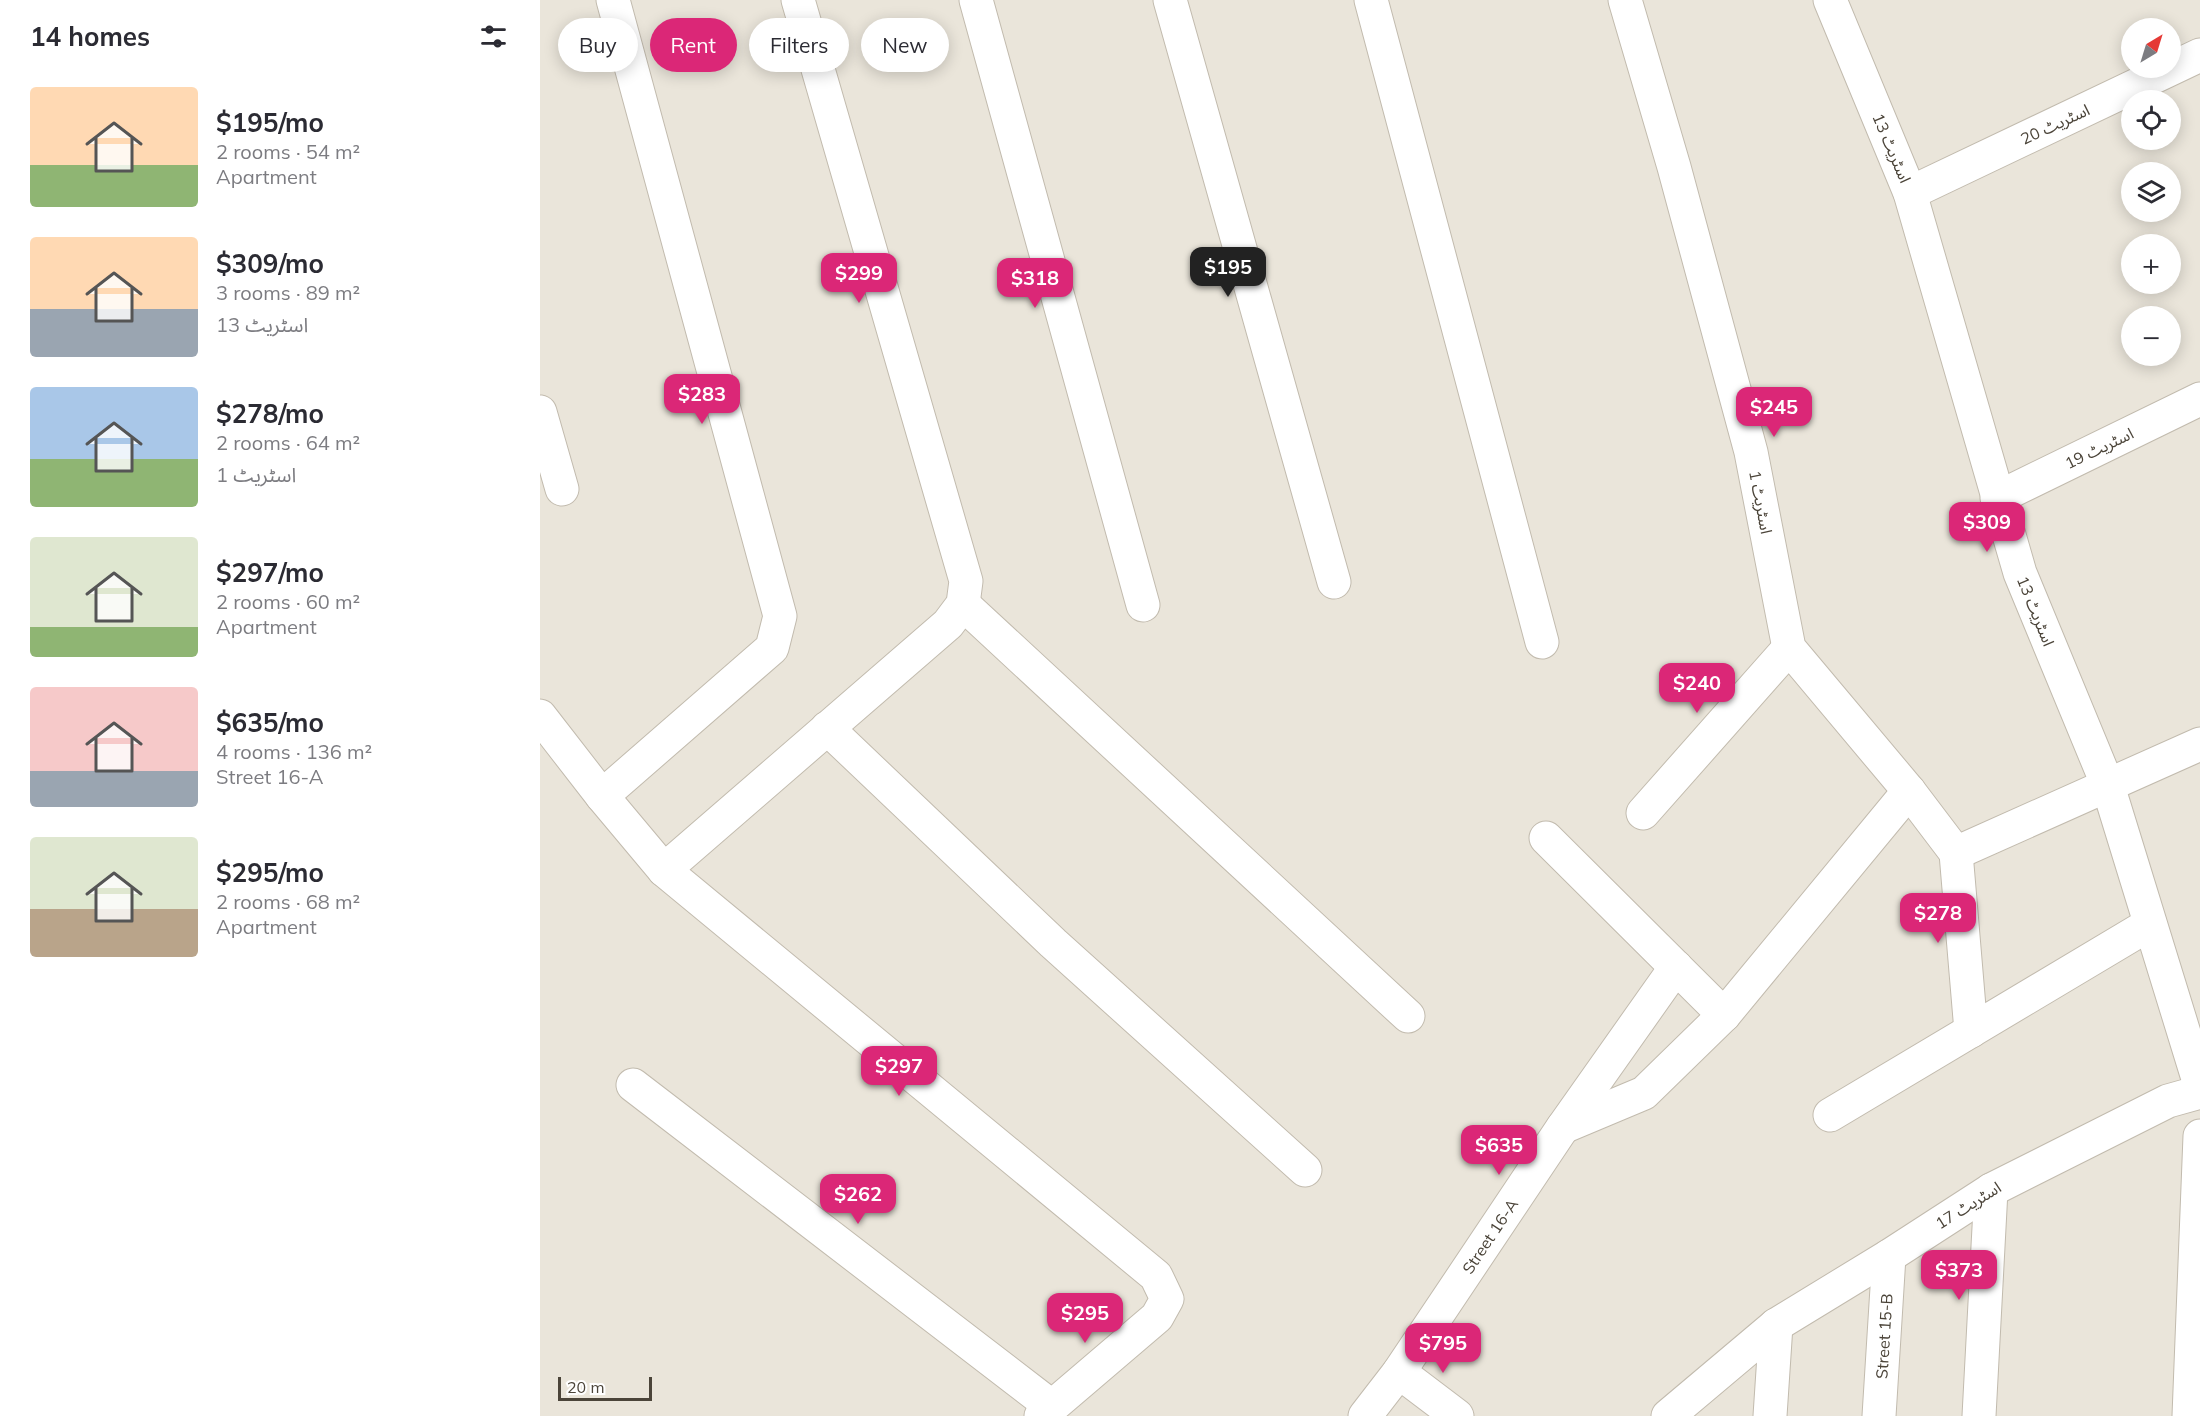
<!DOCTYPE html>
<html lang="en">
<head>
<meta charset="utf-8">
<style>
	:root { --surface:#fff; --page:#f7f7f7; --text:#2b2b33; --muted:#7c7c81; --accent:#db2777 }
	body { margin:0; font-family:Mulish,"Noto Sans Arabic",sans-serif; background:var(--page); color:var(--text); height:100vh; display:flex; flex-direction:column; font-size:22px; white-space:nowrap }
	* { box-sizing:border-box; margin:0 }
	p { font-size:20px; color:var(--muted) }
	.icon { flex:none; width:33px; height:33px; fill:none; stroke:currentColor; stroke-width:2; stroke-linecap:round; stroke-linejoin:round }
	.map { position:relative; flex:1; overflow:hidden }
	.details { display:flex; flex-direction:column; background:var(--surface); width:540px }
	.details>* { flex:none }
	.top-card { position:absolute; left:18px; top:18px; width:570px; height:54px; display:flex; gap:12px }
	.needle { width:39px; rotate:38deg }
	.buttons { position:absolute; left:1581px; top:18px; display:grid; gap:12px }
	.buttons a { display:grid; place-items:center; width:60px; height:60px; border-radius:50%; background:var(--surface); box-shadow:0 3px 15px #0003; font-size:30px }
	.scale { position:absolute; left:18px; bottom:15px; width:94px; box-sizing:border-box; padding-left:6px; border:3px solid #4b4439; border-top:0; font-size:16px; line-height:21px; white-space:nowrap; color:#4b4439; -webkit-text-stroke:4px #fff; paint-order:stroke }
	.price { position:absolute; translate:-50% -51px; padding:0 14px; border-radius:12px; background:var(--accent); color:#fff; font-size:20px; line-height:39px; filter:drop-shadow(0 2px 3px #0008) }
	.price::after { content:''; position:absolute; left:50%; top:36px; width:18px; height:14px; margin-left:-9px; background:inherit; clip-path:polygon(0 0,100% 0,50% 100%) }
	.price.current { background:#222; color:#fff }
	ul { padding:0; list-style:none }
	li { display:flex; align-items:center; gap:18px; height:150px; padding:0 30px }
	li span { display:grid; place-items:center; flex:none; width:168px; height:120px; border-radius:6px; color:#555 }
	li>.icon { margin-inline-start:auto }
	span .icon { width:72px; height:72px; fill:#fffc; stroke-width:1 }
	li b { font-size:26px }
	h2 { display:flex; justify-content:space-between; align-items:center; height:72px; padding:0 30px; font-size:26px }
	.pill { padding:0 21px; border-radius:27px; background:var(--surface); box-shadow:0 3px 15px #0003; font-size:21px; line-height:54px }
	.pill.current { background:var(--accent); color:#fff }
	main { display:flex; flex:1; min-height:0 }
	.map>svg:first-child { display:block }
	.residential { fill:#eae5da; fill-rule:evenodd }
	.lines { fill:none; stroke-linecap:round; stroke-linejoin:round }
	.street-casing { stroke:#c2bbae; stroke-width:35 }
	.street { stroke:#fff; stroke-width:33 }
	.labels { text-anchor:middle; stroke-width:4.5; stroke-linejoin:round; paint-order:stroke }
	.street-label { font-size:16px; fill:#4b4439; stroke:#fff }
</style>
</head>
<body>
<main>
<section class="details">
<h2>14 homes<svg class="icon" aria-label="filters" viewBox="0 0 24 24"><path d="M4 7h16M4 17h16"/><circle cx="9" cy="7" r="2"/><circle cx="15" cy="17" r="2"/></svg></h2>
<ul>
<li><span style="background:linear-gradient(#ffd9b3 65%,#8fb573 0)"><svg class="icon" aria-label="home" viewBox="0 0 24 24"><path d="M3 11l9-7 9 7M6 9v11h12V9"/></svg></span><div><b>$195/mo</b><p>2 rooms · 54 m²</p><p>Apartment</p></div></li>
<li><span style="background:linear-gradient(#ffd9b3 60%,#9aa5b1 0)"><svg class="icon" aria-label="home" viewBox="0 0 24 24"><path d="M3 11l9-7 9 7M6 9v11h12V9"/></svg></span><div><b>$309/mo</b><p>3 rooms · 89 m²</p><p>اسٹریٹ 13</p></div></li>
<li><span style="background:linear-gradient(#a9c7e8 60%,#8fb573 0)"><svg class="icon" aria-label="home" viewBox="0 0 24 24"><path d="M3 11l9-7 9 7M6 9v11h12V9"/></svg></span><div><b>$278/mo</b><p>2 rooms · 64 m²</p><p>اسٹریٹ 1</p></div></li>
<li><span style="background:linear-gradient(#dfe7d0 75%,#8fb573 0)"><svg class="icon" aria-label="home" viewBox="0 0 24 24"><path d="M3 11l9-7 9 7M6 9v11h12V9"/></svg></span><div><b>$297/mo</b><p>2 rooms · 60 m²</p><p>Apartment</p></div></li>
<li><span style="background:linear-gradient(#f6c9c9 70%,#9aa5b1 0)"><svg class="icon" aria-label="home" viewBox="0 0 24 24"><path d="M3 11l9-7 9 7M6 9v11h12V9"/></svg></span><div><b>$635/mo</b><p>4 rooms · 136 m²</p><p>Street 16-A</p></div></li>
<li><span style="background:linear-gradient(#dfe7d0 60%,#b9a48a 0)"><svg class="icon" aria-label="home" viewBox="0 0 24 24"><path d="M3 11l9-7 9 7M6 9v11h12V9"/></svg></span><div><b>$295/mo</b><p>2 rooms · 68 m²</p><p>Apartment</p></div></li>
</ul>
</section>
<div class="map">
<svg width="1660" height="1416" viewBox="0 0 1660 1416">
	<rect width="100%" height="100%" fill="#f6f3ec"/>
	<path class="residential" d="M 0,0 L 1660,0 L 1660,1416 L 0,1416 ZM 1592,28 L 1630,28 L 1630,68 L 1592,68 ZM 1592,100 L 1630,100 L 1630,140 L 1592,140 ZM 1592,172 L 1630,172 L 1630,212 L 1592,212 ZM 1592,244 L 1630,244 L 1630,284 L 1592,284 ZM 1592,316 L 1630,316 L 1630,356 L 1592,356 Z"/>
	<g class="lines">
		<defs>
			<g id="street">
				<path d="M 436,0 L 603,605"/>
				<path d="M 630,0 L 794,582"/>
				<path d="M 831,0 L 1002,642"/>
				<path d="M 1085,0 L 1134,167 L 1211,452 L 1249,648 L 1369,791 L 1416,853"/>
				<path d="M 1290,0 L 1370,193 L 1480,573 L 1568,786 L 1660,1085"/>
				<path d="M 1370,193 L 1660,55"/>
				<path d="M 0,412 L 22,489"/>
				<path d="M 1457,498 L 1660,399"/>
				<path d="M 423,604 L 868,1016"/>
				<path d="M 0,716 L 62,796 L 124,870 L 616,1276 L 627,1299 L 617,1317 L 501,1416"/>
				<path d="M 287,728 L 513,943 L 765,1170"/>
				<path d="M 62,796 L 232,648 L 240,616 L 73,0"/>
				<path d="M 1103,813 L 1249,648"/>
				<path d="M 1006,838 L 1184,1015"/>
				<path d="M 1416,853 L 1660,744"/>
				<path d="M 1416,853 L 1431,1031"/>
				<path d="M 124,870 L 408,624 L 423,604 L 426,581 L 258,0"/>
				<path d="M 93,1085 L 511,1406"/>
				<path d="M 1290,1115 L 1610,924"/>
				<path d="M 1023,1127 L 1104,1093 L 1184,1015 L 1369,791"/>
				<path d="M 859,1372 L 917,1416"/>
				<path id="s1" d="M 825,1416 L 859,1372 L 1023,1127 L 1136,967"/>
				<path d="M 1128,1416 L 1236,1325 L 1349,1256 L 1451,1190 L 1628,1101 L 1660,1092"/>
				<path d="M 1230,1416 L 1236,1325"/>
				<path id="s2" d="M 1339,1416 L 1349,1256"/>
				<path d="M 1439,1416 L 1451,1190"/>
				<path d="M 1649,1416 L 1660,1136"/>
			</g>
		</defs>
		<use href="#street" class="street-casing"/>
		<use href="#street" class="street"/>
	</g>
	<g class="labels">
		<g class="street-label">
			<text transform="translate(1515 124) rotate(-25)" y="6">اسٹریٹ 20</text>
			<text transform="translate(1352 148) rotate(67)" y="6">اسٹریٹ 13</text>
			<text transform="translate(1559 448) rotate(-26)" y="6">اسٹریٹ 19</text>
			<text transform="translate(1221 502) rotate(79)" y="6">اسٹریٹ 1</text>
			<text transform="translate(1496 611) rotate(68)" y="6">اسٹریٹ 13</text>
			<text transform="translate(1428 1205) rotate(-32)" y="6">اسٹریٹ 17</text>
			<text dy="6" stroke="none"><textPath href="#s1" startOffset="219">Street 16-A</textPath></text>
			<text dy="6" stroke="none"><textPath href="#s2" startOffset="80">Street 15-B</textPath></text>
		</g>
	</g>
</svg>
<div class="buttons">
<a><svg class="needle" viewBox="-14 -14 28 28"><path d="M0-13l5 13h-10z" fill="#e53935"/><path d="M0 13l5-13h-10z" fill="#7c7c81"/></svg></a>
<a><svg class="icon" aria-label="locate" viewBox="0 0 24 24"><circle cx="12" cy="12" r="6"/><path d="M12 2v4M12 18v4M2 12h4M18 12h4"/></svg></a>
<a><svg class="icon" aria-label="layers" viewBox="0 0 24 24"><path d="M12 4l9 5-9 5-9-5zM3 14l9 5 9-5"/></svg></a>
<a>+</a>
<a>−</a>
</div>
<div class="scale">20 m</div>
<b class="price current" style="left:688px;top:298px">$195</b>
<b class="price" style="left:319px;top:304px">$299</b>
<b class="price" style="left:495px;top:309px">$318</b>
<b class="price" style="left:162px;top:425px">$283</b>
<b class="price" style="left:1234px;top:438px">$245</b>
<b class="price" style="left:1447px;top:553px">$309</b>
<b class="price" style="left:1157px;top:714px">$240</b>
<b class="price" style="left:1398px;top:944px">$278</b>
<b class="price" style="left:359px;top:1097px">$297</b>
<b class="price" style="left:959px;top:1176px">$635</b>
<b class="price" style="left:318px;top:1225px">$262</b>
<b class="price" style="left:1419px;top:1301px">$373</b>
<b class="price" style="left:545px;top:1344px">$295</b>
<b class="price" style="left:903px;top:1374px">$795</b>
<div class="top-card">
<a class="pill">Buy</a>
<a class="pill current">Rent</a>
<a class="pill">Filters</a>
<a class="pill">New</a>
</div>
</div>
</main>
</body>
</html>
